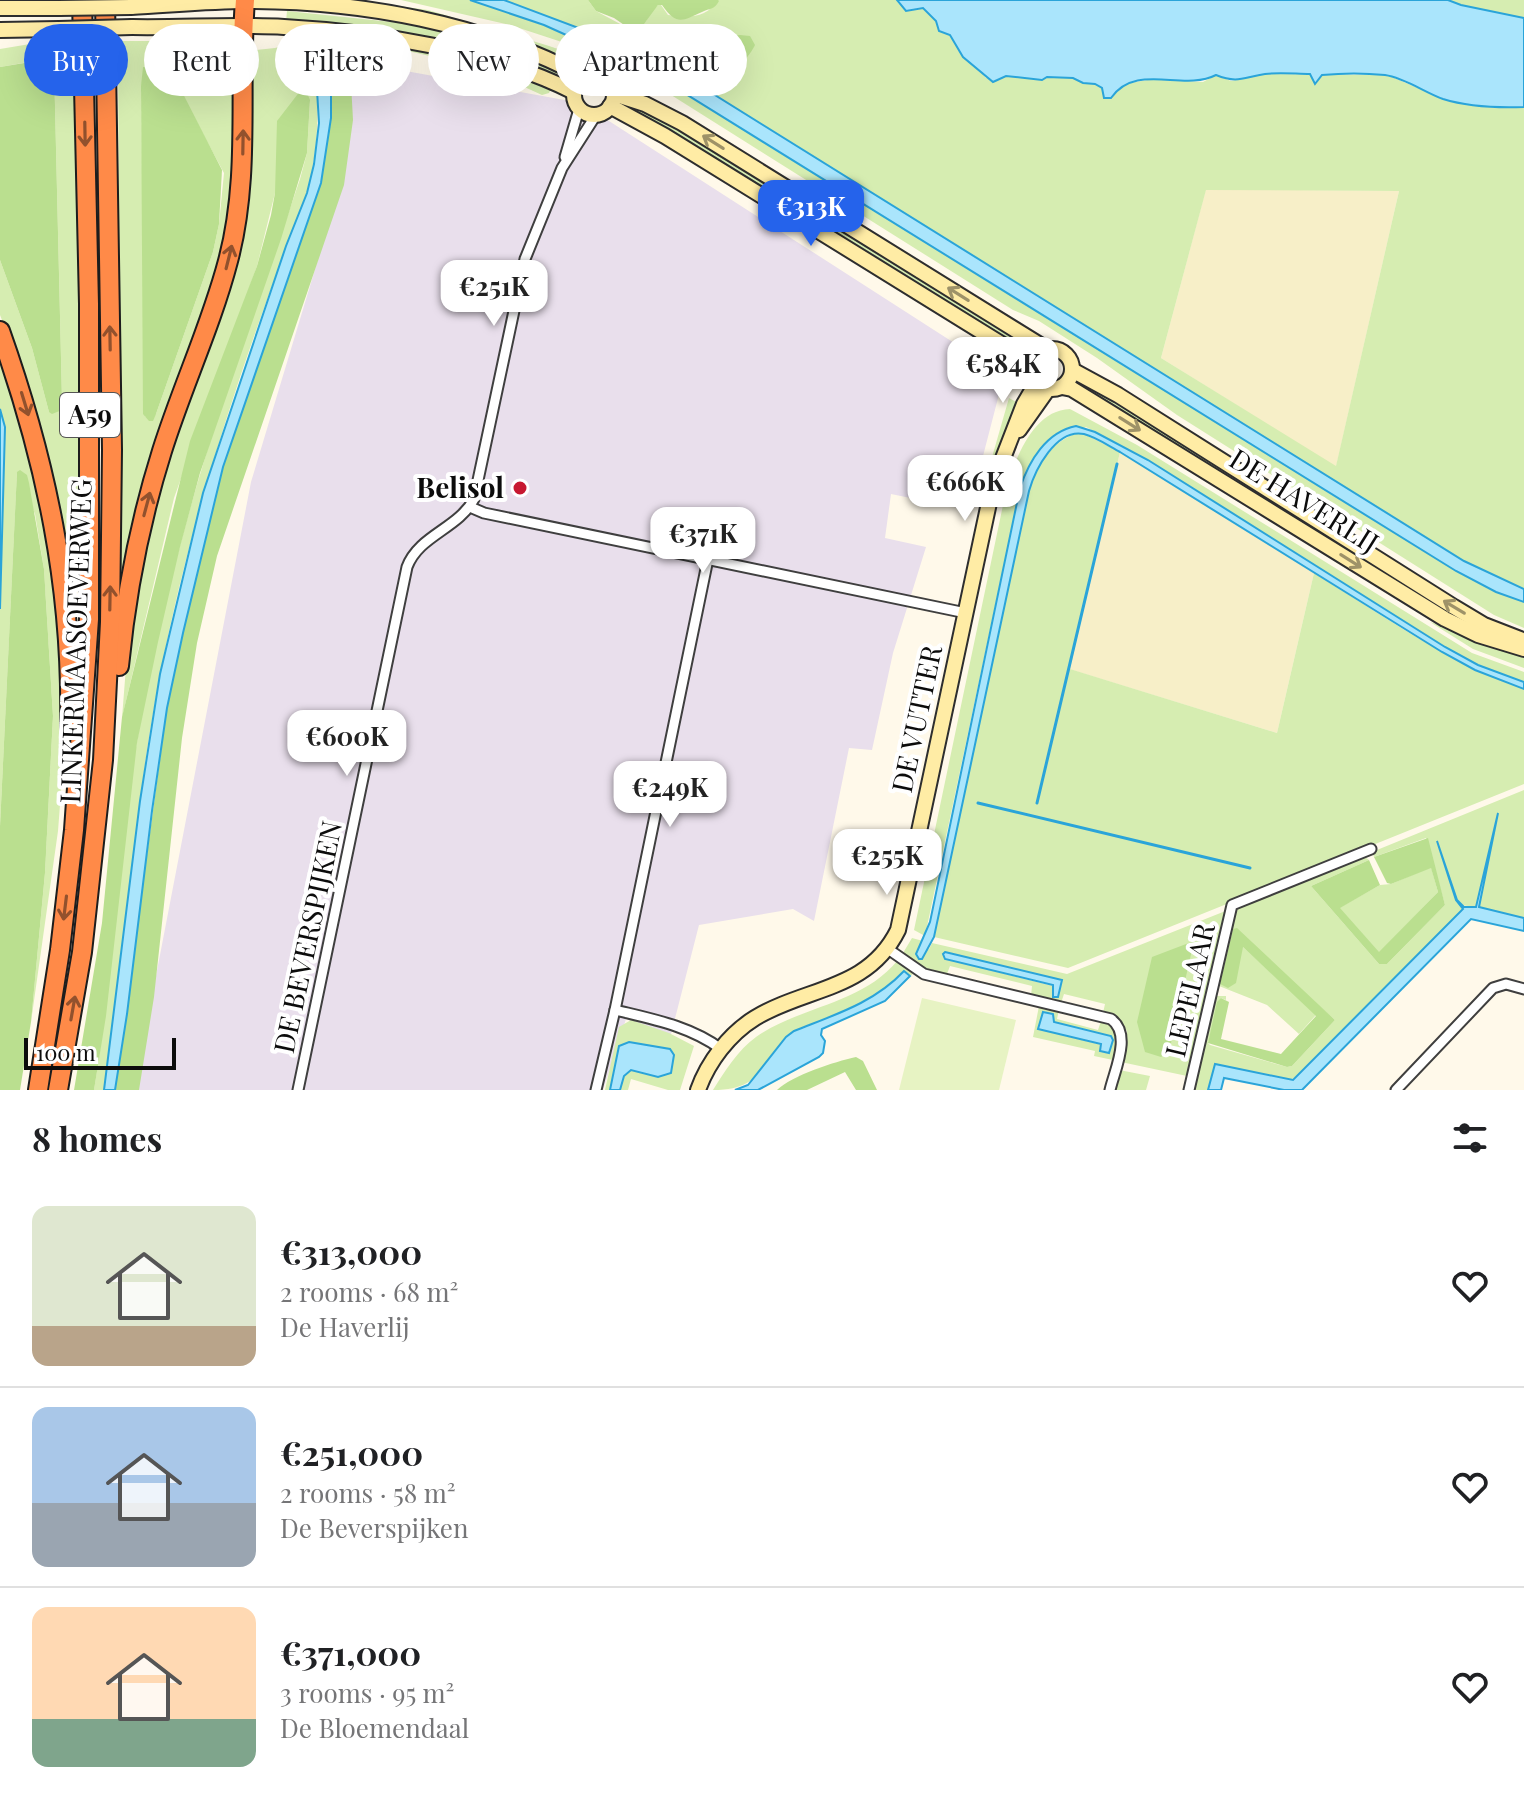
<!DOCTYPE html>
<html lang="en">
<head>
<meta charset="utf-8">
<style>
	:root { --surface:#fff; --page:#f2f2f2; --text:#202124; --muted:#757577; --line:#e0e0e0; --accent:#2563eb }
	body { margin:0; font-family:"Playfair Display",serif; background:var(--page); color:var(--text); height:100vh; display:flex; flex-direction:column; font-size:30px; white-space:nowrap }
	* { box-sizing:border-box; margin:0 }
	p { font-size:26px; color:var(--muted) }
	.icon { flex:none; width:44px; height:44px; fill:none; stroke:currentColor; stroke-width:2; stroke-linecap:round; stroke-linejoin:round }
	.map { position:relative; height:1090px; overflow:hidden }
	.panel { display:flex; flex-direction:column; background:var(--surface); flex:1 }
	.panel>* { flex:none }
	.guide { position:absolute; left:24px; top:24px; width:800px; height:72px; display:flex; gap:16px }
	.scale { position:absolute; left:24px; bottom:20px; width:152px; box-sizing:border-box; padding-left:8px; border:4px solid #0c0c0c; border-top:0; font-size:22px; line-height:28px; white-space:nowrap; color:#0c0c0c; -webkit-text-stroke:6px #fff; paint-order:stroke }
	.price { position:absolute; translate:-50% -68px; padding:0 18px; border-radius:16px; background:#fff; color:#222; font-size:26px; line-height:52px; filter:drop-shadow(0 2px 4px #0008) }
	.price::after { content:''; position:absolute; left:50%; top:48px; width:24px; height:18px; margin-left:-12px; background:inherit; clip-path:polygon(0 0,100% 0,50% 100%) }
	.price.selected { background:var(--accent); color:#fff }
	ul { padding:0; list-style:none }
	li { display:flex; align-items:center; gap:24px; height:200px; padding:0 32px }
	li+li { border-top:2px solid var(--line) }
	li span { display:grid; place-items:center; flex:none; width:224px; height:160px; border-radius:16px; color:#555 }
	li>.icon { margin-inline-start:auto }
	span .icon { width:96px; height:96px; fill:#fffc; stroke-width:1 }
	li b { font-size:34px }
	h2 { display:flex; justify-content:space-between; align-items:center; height:96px; padding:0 32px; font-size:34px }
	.pill { padding:0 28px; border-radius:36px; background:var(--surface); box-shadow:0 8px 32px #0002; font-size:28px; line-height:72px }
	.pill.selected { background:var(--accent); color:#fff }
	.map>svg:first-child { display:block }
	.industrial { fill:#e9dfec }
	.farmland { fill:#f7efc8 }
	.green { fill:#d6edb1; fill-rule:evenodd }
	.forest { fill:#badf8f }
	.pitch { fill:#e7f3c3 }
	.water { fill:#aae5fc; stroke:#2aa4d9; stroke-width:2 }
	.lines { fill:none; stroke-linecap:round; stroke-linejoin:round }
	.stream { stroke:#2aa4d9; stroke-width:3 }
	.street-casing { stroke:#3f3f3f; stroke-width:13 }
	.secondary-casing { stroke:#2e2e2e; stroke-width:18 }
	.highway-casing { stroke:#1d1d1d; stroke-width:22 }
	.street { stroke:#fff; stroke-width:9 }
	.secondary { stroke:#ffeca5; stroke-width:14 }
	.highway { stroke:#ff8a48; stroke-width:18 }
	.secondary-bridge-casing { stroke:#2e2e2e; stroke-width:18; stroke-linecap:butt }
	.secondary-bridge { stroke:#ffeca5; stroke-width:14 }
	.oneway { stroke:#92512d }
	.oneway2 { stroke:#9e9268 }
	.poi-dot { fill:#c71831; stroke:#fff; stroke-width:3 }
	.labels { text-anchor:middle; stroke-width:8; stroke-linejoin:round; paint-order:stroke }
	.shield { fill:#fff; stroke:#555; stroke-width:2 }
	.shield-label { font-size:26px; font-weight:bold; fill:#0c0c0c }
	.poi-label { font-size:28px; font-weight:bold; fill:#0c0c0c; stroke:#fff; text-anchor:end }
	.street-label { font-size:28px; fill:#0c0c0c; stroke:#fff }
</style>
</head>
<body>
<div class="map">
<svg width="1524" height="1090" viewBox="0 0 1524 1090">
	<rect width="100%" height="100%" fill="#fff9ea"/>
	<path class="industrial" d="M 351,61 L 581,103 L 1004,375 L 969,510 L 891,494 L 885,538 L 926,547 L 893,653 L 872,750 L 849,748 L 814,921 L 793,909 L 699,925 L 670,1038 L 626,1019 L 603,1090 L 134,1090 L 251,482 L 341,183 Z"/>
	<g class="farmland">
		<path d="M 1206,189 L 1399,191 L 1336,467 L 1161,358 Z"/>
		<path d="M 1120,452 L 1314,573 L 1277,733 L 1069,669 Z"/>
	</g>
	<g class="green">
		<path d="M 356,0 L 428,10 L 546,45 L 561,50 L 565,56 L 562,62 L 427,11 Z"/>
		<path d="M 401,0 L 470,0 L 544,25 L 655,75 L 1456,571 L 1496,592 L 1524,602 L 1524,628 L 1494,615 L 1177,415 L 1097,358 L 1039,321 L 1013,310 L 660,88 L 630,73 L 577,47 L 510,25 Z"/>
		<path d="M 504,0 L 588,0 L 596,11 L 624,26 L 646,21 L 651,12 L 658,5 L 661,5 L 668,15 C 689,18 707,18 718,0 L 897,0 L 899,4 L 922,8 L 950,35 L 963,57 L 978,68 L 986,78 L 1006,76 L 1042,80 L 1047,77 L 1073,78 L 1083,83 L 1095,84 L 1102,88 L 1153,79 L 1203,82 L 1216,75 L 1231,81 L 1266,74 L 1387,75 L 1442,98 L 1495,108 L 1524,107 L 1524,589 L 1464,561 L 665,64 L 621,44 ZM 1206,190 L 1399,191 L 1336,466 L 1161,358 Z"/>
		<path d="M 1448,0 L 1524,0 L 1524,18 L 1461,5 Z"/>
		<path d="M 287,11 L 401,23 L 490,41 L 560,68 L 555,79 L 534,70 L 286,22 Z"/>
		<path d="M 230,33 L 233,47 L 150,34 Z"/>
		<path d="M 118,41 L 166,41 L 238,52 L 238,190 L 121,626 ZM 168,69 L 224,173 L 219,224 L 213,252 L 156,414 L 145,417 L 141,86 Z"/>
		<path d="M 301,41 L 322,43 L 323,65 L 316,74 C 319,119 318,149 307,193 C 246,350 192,510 160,675 C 133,812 126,952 104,1090 L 94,1090 C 113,975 117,857 137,742 C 156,631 184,521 219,414 C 244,335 274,258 300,179 L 307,153 L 310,100 L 275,193 L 257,266 L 174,498 L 122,718 L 127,654 L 156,500 L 179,423 L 243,244 L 252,176 L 252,93 L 256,50 L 275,48 Z"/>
		<path d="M 42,42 L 75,42 L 80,402 L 73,668 L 16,356 L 0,315 L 0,260 L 32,348 L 49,412 L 62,400 L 54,64 L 40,60 L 0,67 L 0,49 Z"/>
		<path d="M 392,44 L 465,56 L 553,84 L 549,93 L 542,95 L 483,68 L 390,47 Z"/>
		<path d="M 621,100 L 664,115 L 1021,339 L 1017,347 L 684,138 L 624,110 L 618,103 Z"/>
		<path d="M 0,352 L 29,440 L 54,567 L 64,687 L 63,766 L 58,831 L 31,1022 L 45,873 L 53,716 L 44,569 L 35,514 L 17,472 L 0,826 L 0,609 L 5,427 L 0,409 Z"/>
		<path d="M 1091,385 L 1455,614 L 1452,618 L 1086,391 Z"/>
		<path d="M 1009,398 L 1020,404 L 986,490 L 982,492 Z"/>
		<path d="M 1070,409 L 1137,445 L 1472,653 L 1524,672 L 1524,682 L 1478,665 L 1445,647 L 1148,460 L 1086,427 C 1047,444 1035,446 1020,488 L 925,936 L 914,930 L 1007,486 C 1016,457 1034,410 1070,409 Z"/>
		<path d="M 1075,434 L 1084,434 L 1120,452 L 1070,669 L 1277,733 L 1314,573 C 1382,615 1448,662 1524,689 L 1524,784 L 1068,968 L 934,937 L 1029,491 C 1036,467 1050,443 1075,434 Z"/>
		<path d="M 1430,622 L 1524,652 L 1524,668 L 1473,649 Z"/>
		<path d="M 1524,790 L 1524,918 L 1479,907 L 1498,814 L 1476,907 L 1460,905 L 1463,909 L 1302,1072 L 1289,1081 L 1215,1064 L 1208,1090 L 1193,1090 L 1214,998 L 1217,996 L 1226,996 L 1226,1000 L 1221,998 L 1208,1043 L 1210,1045 L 1287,1067 L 1292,1066 L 1335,1020 L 1233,929 L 1220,985 L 1242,946 L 1316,1015 L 1299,1034 L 1267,1005 L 1219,986 L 1235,913 L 1240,907 L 1365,857 L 1369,860 L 1311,886 L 1379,964 L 1387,964 L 1445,905 L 1426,838 L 1374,857 L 1372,852 Z"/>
		<path d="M 1431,867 L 1438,892 L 1379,953 L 1339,908 L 1380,885 L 1391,884 Z"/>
		<path d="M 1228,910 L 1190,1074 L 1187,1076 L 1121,1062 L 1127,1031 L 1116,1017 L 1103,1013 L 1105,1004 L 1064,994 L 1061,1003 L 1031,996 L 1032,986 L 950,966 L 947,974 L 919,966 L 903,953 L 912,938 L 923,941 L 917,954 L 929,949 L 932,943 L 1067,974 ZM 945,952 L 1061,980 L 1058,996 L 1053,986 L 946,959 L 943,954 Z"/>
		<path d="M 898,960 L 913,974 L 910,976 L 904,971 C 873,1003 834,1015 794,1031 C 758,1059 767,1090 713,1090 C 725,1071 738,1050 756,1037 C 802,1005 861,1005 898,960 Z"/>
		<path d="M 1039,1006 L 1059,1010 L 1057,1019 L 1098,1030 L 1101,1021 C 1123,1027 1117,1043 1113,1060 L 1094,1056 L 1095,1051 L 1033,1037 ZM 1053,1015 L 1054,1022 L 1113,1041 L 1102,1045 L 1038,1029 Z"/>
		<path d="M 631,1020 L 669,1033 L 694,1046 L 680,1090 L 668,1090 L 631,1079 L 628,1090 L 620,1090 L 624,1076 L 631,1070 L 658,1077 L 670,1049 L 630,1042 L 619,1046 L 610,1090 L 605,1090 L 619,1027 Z"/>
		<path d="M 1119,1070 L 1150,1076 L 1146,1090 L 1114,1090 Z"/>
	</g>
	<g class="forest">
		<path d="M 588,0 L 718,0 L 719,1 C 714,10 710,8 702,12 C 682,21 677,26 662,5 L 658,5 L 641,28 L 633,31 L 614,18 L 596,11 Z"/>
		<path d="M 740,35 L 750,36 L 755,45 C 753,50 741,66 737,68 C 728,65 723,56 723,46 L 732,36 Z"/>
		<path d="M 322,43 L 349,46 L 353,120 L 344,185 L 217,556 L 197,643 L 182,738 L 154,997 L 139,1090 L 115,1090 L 167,708 L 196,573 L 223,467 L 321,183 L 331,118 L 331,71 L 323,65 Z"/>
		<path d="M 48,59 L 54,64 L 62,400 L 62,410 L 52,414 L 49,412 L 32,348 L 0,260 L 0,67 Z"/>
		<path d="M 166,66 L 177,82 L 222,170 L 219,224 L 213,252 L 156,414 L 153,421 L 149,421 L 143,414 L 141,86 L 143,67 Z"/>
		<path d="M 304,86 L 310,100 L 307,153 L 281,239 L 200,473 L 180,547 L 158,642 L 137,743 L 106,1016 L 94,1090 L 74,1090 L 102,923 L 122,717 L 190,441 L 257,266 L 271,215 L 275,193 L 277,121 Z"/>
		<path d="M 20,470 L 27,475 L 29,483 L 44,569 L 53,716 L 45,873 L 31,1022 L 20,1090 L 0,1090 L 0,826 L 16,492 L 17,472 Z"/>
		<path d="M 1428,838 L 1445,905 L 1387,964 L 1379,964 L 1311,886 L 1369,860 L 1380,885 L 1340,908 L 1379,952 L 1438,892 L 1431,868 L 1391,884 L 1387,883 L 1374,857 Z"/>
		<path d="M 1237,928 L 1335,1020 L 1292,1066 L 1287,1067 L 1208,1043 L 1217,1002 L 1221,998 L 1229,1002 L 1221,1039 L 1281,1054 L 1316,1016 L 1243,947 L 1236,983 L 1228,988 L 1220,984 L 1233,929 Z"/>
		<path d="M 1194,941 L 1169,1052 L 1161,1057 L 1145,1052 L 1137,1022 L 1152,957 Z"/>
		<path d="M 856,1057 L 863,1061 L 877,1090 L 856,1090 L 845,1072 L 807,1090 L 777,1090 C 793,1075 834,1062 856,1057 Z"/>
	</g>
	<path class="pitch" d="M 922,998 L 1016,1020 L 999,1090 L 899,1090 Z"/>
	<g class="water">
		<path d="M 470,0 L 504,0 L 621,44 L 665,64 L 1464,561 L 1524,589 L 1524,602 L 1496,592 L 1456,571 L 655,75 L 544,25 Z"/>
		<path d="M 897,0 L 1448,0 L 1461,5 L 1524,18 L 1524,107 C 1497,108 1469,107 1443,99 C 1424,92 1405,78 1385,75 C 1365,73 1343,73 1322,75 L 1315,84 L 1310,74 C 1296,74 1280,72 1265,74 C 1244,77 1238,84 1216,75 C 1183,92 1136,62 1111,98 L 1104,98 L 1102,88 L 1095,84 L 1083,83 L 1073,78 L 1047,77 L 1042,80 L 1006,76 L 993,82 L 963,57 L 950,35 L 939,31 L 936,21 L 923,8 L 906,11 Z"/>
		<path d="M 323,65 L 331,70 L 331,118 L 321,183 L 223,467 L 183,633 L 167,708 L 152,811 L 127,1014 L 115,1090 L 104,1090 L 140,801 L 160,674 L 203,493 L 286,246 L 307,193 L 314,164 L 319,123 L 316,74 Z"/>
		<path d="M 0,409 L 5,427 L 0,609 Z"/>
		<path d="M 1076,426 L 1095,432 L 1148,460 L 1445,647 L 1478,665 L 1524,682 L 1524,689 L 1475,670 L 1442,652 L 1120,452 C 1109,446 1096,437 1084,434 C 1056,428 1035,470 1029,491 L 934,937 L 922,959 L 919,959 L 916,954 L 930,922 L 1020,488 C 1029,461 1046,432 1076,426 Z"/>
		<path d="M 1498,813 L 1479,907 L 1524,918 L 1524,931 L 1471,919 L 1302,1090 L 1284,1090 L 1224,1078 L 1221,1090 L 1208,1090 L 1215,1064 L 1293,1080 L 1463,909 L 1456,900 L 1437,841 L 1457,900 L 1464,907 L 1476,907 Z"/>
		<path d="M 945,952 L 1062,980 L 1058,997 L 1053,997 L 1053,985 L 945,959 L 943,954 Z"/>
		<path d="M 904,971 L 910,976 L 885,1001 L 822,1029 L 821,1035 L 825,1041 L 823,1053 L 819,1057 L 758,1090 L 735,1090 L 748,1085 L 786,1037 L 794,1031 C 834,1015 874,1003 904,971 Z"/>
		<path d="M 1043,1012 L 1053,1014 L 1054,1022 L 1111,1036 L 1113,1040 L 1109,1053 L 1100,1051 L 1101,1044 L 1038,1029 Z"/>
		<path d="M 629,1042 L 670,1049 L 674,1055 L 671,1073 L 658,1077 L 631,1070 L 624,1076 L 620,1090 L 610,1090 L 619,1046 Z"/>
	</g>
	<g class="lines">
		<g class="stream">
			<path d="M 978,803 L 1250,868"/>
			<path d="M 1037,803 L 1117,464"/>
		</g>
		<defs>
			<g id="street">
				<path d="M 565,157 L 579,109"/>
				<path d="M 470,507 L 484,513 L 966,613"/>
				<path d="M 888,949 L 924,974 L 1111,1019 C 1132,1034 1115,1069 1110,1090"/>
				<path d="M 615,1010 C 652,1019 690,1026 721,1049"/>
				<path d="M 298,1090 L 407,567 C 419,535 458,529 474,499 L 525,259 L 562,168 L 596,115"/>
				<path d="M 596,1090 L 615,1010 L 708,559"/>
				<path d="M 1189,1090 L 1232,905 L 1371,849"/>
				<path d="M 1396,1090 L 1493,988 L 1506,984 L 1524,989"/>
			</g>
			<g id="secondary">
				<path d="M 131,7 C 170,5 209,1 247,1 C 362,1 483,23 584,77"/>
				<path d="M 0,8 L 59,8"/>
				<path d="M 132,27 C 182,28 234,24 284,27 C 376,32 491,50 574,92"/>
				<path d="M 0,30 L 59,29"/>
				<circle cx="594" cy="95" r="20"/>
				<path d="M 614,94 L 645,104 L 682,123 L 1048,350"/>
				<path d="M 610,106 L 665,136 L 1016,353 L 1026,360 L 1032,371"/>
				<circle cx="1052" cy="369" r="20"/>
				<path d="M 1072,370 L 1118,395 L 1454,607 L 1484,625 L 1520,639"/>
				<path d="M 1062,387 L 1072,389 L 1445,619 L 1478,635 L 1524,649"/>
				<path d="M 1019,430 L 1048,389"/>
				<path d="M 698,1090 C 708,1062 729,1034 755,1018 C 806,987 868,991 898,930 L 993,484 L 1024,404 L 1037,382"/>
			</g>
			<g id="highway">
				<path d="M 0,331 C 46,461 73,588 70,727"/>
				<path d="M 119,666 C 126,594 140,521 162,451 C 182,387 211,326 228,261 C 251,175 238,88 245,0"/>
				<path d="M 38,1090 L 60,950 L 74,830 L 89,619 L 89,304 L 82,0"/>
				<path d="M 58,1090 L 82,952 L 103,760 L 110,622 L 112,450 L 105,0"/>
			</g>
		</defs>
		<use href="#street" class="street-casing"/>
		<use href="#secondary" class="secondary-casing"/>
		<use href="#highway" class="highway-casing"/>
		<use href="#street" class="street"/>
		<use href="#secondary" class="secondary"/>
		<use href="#highway" class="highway"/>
		<defs>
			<g id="secondary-bridge">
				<path d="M 59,8 L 131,7"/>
				<path d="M 59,29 L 132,27"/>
			</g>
		</defs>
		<use href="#secondary-bridge" class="secondary-bridge-casing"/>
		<use href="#secondary-bridge" class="secondary-bridge"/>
	</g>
	<defs><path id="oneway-shaft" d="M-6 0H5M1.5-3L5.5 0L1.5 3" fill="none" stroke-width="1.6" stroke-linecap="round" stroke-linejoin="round" transform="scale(2)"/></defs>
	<g class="oneway">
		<use href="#oneway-shaft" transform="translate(85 134) rotate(89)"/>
		<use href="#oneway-shaft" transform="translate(243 142) rotate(-89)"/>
		<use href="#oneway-shaft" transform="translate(229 257) rotate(-76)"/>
		<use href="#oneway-shaft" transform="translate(110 338) rotate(-91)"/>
		<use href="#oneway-shaft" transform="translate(25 404) rotate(73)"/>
		<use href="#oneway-shaft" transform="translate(147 504) rotate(-75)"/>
		<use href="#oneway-shaft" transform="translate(110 598) rotate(-89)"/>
		<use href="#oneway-shaft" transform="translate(65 908) rotate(97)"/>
		<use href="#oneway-shaft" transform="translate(73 1008) rotate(-80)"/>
	</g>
	<g class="oneway2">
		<use href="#oneway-shaft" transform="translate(713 142) rotate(-148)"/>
		<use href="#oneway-shaft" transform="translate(958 294) rotate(-148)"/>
		<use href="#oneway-shaft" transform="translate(1130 424) rotate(32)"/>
		<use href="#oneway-shaft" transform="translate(1351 561) rotate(32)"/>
		<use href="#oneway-shaft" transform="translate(1454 607) rotate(-149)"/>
	</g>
	<circle class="poi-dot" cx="520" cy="488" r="8"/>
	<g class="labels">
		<rect class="shield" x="60" y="393" width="60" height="44" rx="6"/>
		<g class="shield-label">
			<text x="90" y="424">A59</text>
		</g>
		<g class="poi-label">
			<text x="504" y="498">Belisol</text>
		</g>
		<g class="street-label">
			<text transform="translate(1304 501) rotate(32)" y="10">DE HAVERLIJ</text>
			<text transform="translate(76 641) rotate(-88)" y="10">LINKERMAASOEVERWEG</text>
			<text transform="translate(917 719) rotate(-78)" y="10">DE VUTTER</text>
			<text transform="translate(308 937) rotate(-78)" y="10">DE BEVERSPIJKEN</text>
			<text transform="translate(1190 990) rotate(-77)" y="10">LEPELAAR</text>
		</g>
	</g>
</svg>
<div class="scale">100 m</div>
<b class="price selected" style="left:811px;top:248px">€313K</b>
<b class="price" style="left:494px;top:328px">€251K</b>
<b class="price" style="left:1003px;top:405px">€584K</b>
<b class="price" style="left:965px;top:523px">€666K</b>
<b class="price" style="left:703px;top:575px">€371K</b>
<b class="price" style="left:347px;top:778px">€600K</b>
<b class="price" style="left:670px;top:829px">€249K</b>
<b class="price" style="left:887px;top:897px">€255K</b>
<div class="guide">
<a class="pill selected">Buy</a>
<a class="pill">Rent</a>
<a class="pill">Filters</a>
<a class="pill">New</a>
<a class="pill">Apartment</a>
</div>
</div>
<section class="panel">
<h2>8 homes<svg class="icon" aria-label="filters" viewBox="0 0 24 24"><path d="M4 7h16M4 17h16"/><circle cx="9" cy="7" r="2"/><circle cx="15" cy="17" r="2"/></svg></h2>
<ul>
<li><span style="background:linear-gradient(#dfe7d0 75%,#b9a48a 0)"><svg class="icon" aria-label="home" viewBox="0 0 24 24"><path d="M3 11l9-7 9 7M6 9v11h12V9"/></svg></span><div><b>€313,000</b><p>2 rooms · 68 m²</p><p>De Haverlij</p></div><svg class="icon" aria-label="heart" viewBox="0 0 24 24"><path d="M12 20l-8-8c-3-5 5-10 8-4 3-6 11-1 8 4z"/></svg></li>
<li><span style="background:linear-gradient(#a9c7e8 60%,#9aa5b1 0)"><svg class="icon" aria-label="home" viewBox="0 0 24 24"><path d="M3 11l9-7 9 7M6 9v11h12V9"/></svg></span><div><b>€251,000</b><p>2 rooms · 58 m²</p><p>De Beverspijken</p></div><svg class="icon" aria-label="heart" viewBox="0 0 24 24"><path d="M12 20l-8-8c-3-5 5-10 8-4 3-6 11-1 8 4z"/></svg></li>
<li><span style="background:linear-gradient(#ffd9b3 70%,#7fa58c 0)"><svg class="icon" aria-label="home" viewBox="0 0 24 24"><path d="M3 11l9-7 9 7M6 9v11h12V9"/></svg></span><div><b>€371,000</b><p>3 rooms · 95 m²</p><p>De Bloemendaal</p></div><svg class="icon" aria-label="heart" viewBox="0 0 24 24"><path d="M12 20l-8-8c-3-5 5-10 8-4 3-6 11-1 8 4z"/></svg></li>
</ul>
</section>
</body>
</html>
